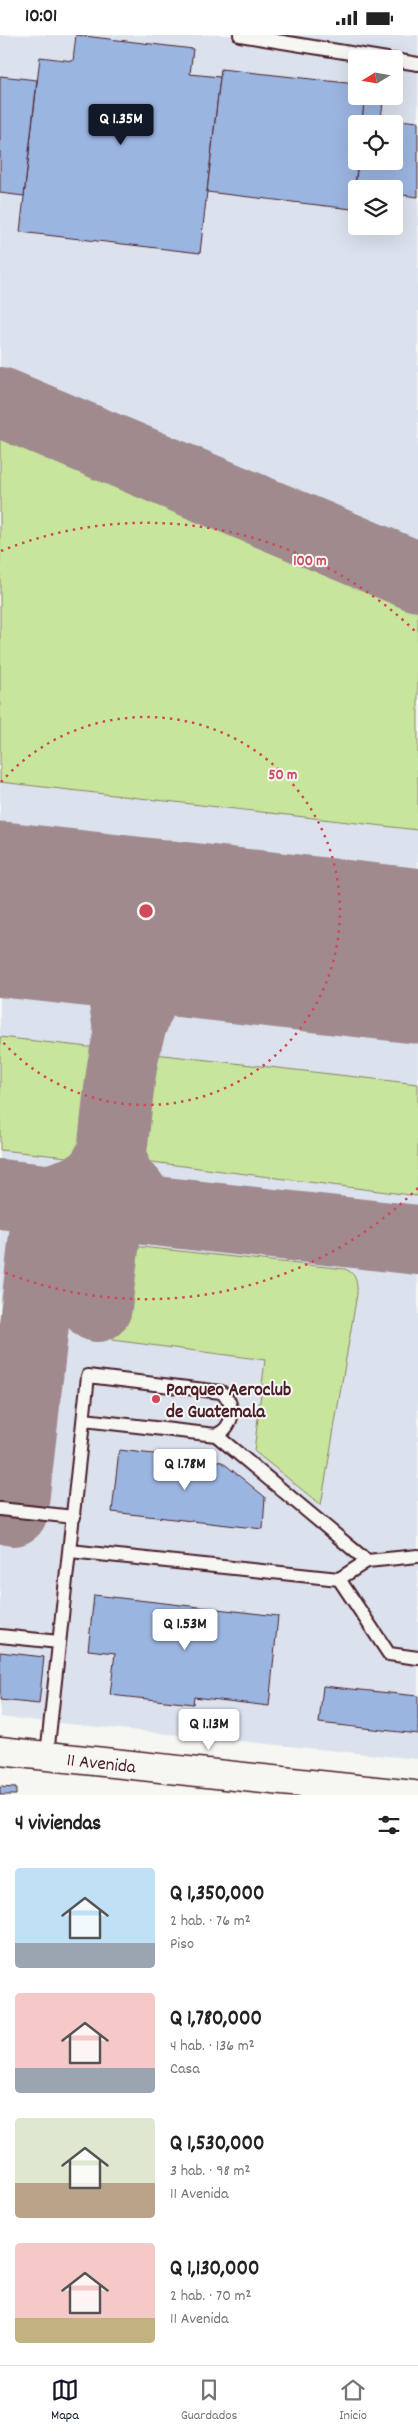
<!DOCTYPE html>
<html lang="es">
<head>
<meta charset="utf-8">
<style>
	:root { --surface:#fff; --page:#f2f2f2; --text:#222; --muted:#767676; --line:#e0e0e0; --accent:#111827 }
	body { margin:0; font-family:Dekko,sans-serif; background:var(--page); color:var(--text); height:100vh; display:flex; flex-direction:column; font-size:19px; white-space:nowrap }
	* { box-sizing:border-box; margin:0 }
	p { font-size:16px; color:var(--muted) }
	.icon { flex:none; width:28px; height:28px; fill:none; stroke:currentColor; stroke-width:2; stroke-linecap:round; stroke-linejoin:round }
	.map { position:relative; height:1760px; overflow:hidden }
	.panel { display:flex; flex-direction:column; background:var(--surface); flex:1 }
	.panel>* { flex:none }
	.needle { width:32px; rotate:259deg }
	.controls { position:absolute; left:348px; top:15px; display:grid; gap:10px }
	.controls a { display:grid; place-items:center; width:55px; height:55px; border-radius:5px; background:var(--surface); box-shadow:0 5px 20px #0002; font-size:25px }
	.price { position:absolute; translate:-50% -42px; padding:0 11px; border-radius:5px; background:#fff; color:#222; font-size:16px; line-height:32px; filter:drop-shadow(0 1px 2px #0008) }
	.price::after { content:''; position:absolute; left:50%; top:30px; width:15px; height:11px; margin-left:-8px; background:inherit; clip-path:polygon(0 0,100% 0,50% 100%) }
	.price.on { background:var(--accent); color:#fff }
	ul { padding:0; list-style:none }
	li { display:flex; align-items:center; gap:15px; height:125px; padding:0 15px }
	li span { display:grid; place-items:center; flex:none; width:140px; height:100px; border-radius:5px; color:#555 }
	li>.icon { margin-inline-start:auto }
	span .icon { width:60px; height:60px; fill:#fffc; stroke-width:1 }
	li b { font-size:21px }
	h2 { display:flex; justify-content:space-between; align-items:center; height:60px; padding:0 15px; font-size:21px }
	.status { display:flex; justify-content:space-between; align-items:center; height:35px; padding:0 25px; background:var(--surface); direction:ltr }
	.status svg { height:14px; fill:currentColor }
	.menu { display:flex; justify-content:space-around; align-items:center; height:70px; border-top:1px solid var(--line); background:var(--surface); font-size:14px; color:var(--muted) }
	.menu a { display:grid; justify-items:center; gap:2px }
	.menu .on { color:var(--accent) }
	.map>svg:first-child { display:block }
	.built { fill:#dbe2ed; fill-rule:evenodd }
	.green { fill:#c8e59c; stroke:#898264 }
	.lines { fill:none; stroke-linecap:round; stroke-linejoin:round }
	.taxiway { stroke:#a08a8e; stroke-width:70 }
	.runway { stroke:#a08a8e; stroke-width:175 }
	.building { fill:#9bb5e1; stroke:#4a1f2b }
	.service-casing { stroke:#4a1f2b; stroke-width:16 }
	.secondary-casing { stroke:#4a1f2b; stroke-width:31 }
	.service { stroke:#f6f6f2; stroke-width:12 }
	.secondary { stroke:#f6f6f2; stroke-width:28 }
	.ring { fill:none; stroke:#d1495b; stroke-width:2.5; stroke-dasharray:2.5 5 }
	.poi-dot { fill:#d1495b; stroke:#f6f6f2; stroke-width:2 }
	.labels { text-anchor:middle; stroke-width:4; stroke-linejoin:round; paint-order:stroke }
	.poi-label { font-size:19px; font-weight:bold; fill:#4a1f2b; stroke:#f6f6f2; text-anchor:start }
	.street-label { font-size:19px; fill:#4a1f2b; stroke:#f6f6f2 }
	.centre { fill:#d1495b; stroke:#f6f6f2; stroke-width:2.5 }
	.ring-label { font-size:15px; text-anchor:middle; font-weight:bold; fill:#d1495b; stroke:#f6f6f2; stroke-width:4; stroke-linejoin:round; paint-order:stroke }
</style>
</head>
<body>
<div class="status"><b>10:01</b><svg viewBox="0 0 49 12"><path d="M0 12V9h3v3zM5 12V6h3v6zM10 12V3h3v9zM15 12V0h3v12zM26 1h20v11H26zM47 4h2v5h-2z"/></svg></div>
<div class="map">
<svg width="418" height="1760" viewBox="0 0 418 1760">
	<rect width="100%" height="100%" fill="#f6f6f2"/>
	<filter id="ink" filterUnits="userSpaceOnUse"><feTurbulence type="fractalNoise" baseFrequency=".02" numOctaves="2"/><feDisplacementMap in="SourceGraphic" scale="10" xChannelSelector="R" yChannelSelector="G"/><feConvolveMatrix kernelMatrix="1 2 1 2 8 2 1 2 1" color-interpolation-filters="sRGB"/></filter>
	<g filter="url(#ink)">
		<path class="built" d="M 0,0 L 418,0 L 418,1724 L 0,1682 ZM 356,24 L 394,24 L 394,61 L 356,61 ZM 356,89 L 394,89 L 394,126 L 356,126 ZM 356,154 L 394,154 L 394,191 L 356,191 Z"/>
		<g class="green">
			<path d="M 0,401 L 418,576 L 418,795 L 0,747 Z"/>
			<path d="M 0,1002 L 97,1013 L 88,1106 L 80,1117 L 67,1122 L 0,1115 Z"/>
			<path d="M 146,1018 L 418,1049 L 418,1161 L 136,1125 Z"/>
			<path d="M 123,1210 L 345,1234 C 357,1239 357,1247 357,1259 L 321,1470 L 254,1416 L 265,1325 L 112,1305 Z"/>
		</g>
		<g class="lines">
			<g class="taxiway">
				<path d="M 0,367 L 418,542"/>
				<path d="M 56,881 C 66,884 81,887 89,893 C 119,917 123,959 128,995"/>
				<path d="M 132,1158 C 117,1147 114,1134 112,1116 C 122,1045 118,953 191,916 C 211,906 237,905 259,903"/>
				<path d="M 0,1159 L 418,1205"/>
				<path d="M 97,1272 L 109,1171"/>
				<path d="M 13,1476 L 48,1165 C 80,1155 101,1151 112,1116"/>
			</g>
			<path class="runway" d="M 0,874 L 418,921"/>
		</g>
		<g class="building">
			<path d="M 76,0 L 193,14 L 190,39 L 220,42 L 200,218 L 20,197 L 40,22 L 73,26 Z"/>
			<path d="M 221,34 L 356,49 L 356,61 L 365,61 L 362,89 L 356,89 L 358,126 L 352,174 L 207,157 Z"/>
			<path d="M 0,41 L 37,45 L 24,161 L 0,158 Z"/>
			<path d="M 364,66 L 383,68 L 381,83 L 418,87 L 418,162 L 394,159 L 394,154 L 355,154 L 358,126 L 394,126 L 394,89 L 362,89 Z"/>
			<path d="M 119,1415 L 222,1427 L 265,1462 L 263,1494 L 112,1477 Z"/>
			<path d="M 94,1560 L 278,1581 L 269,1671 L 194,1662 L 193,1669 L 110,1660 L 115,1618 L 88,1615 Z"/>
			<path d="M 0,1617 L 44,1622 L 39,1669 L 0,1665 Z"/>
			<path d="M 323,1651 L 418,1661 L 418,1699 L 319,1688 Z"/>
			<path d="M 0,1752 L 16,1753 L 16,1760 L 0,1760 Z"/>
		</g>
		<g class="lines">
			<defs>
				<g id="service">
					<path d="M 240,0 L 387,24"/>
					<path d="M 394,25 L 418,29"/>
					<path d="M 216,1400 L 367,1526"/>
					<path d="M 0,1474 L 74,1482"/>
					<path d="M 70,1516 L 339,1544 L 389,1619 L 418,1623"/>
					<path d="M 339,1544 L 367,1526 L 418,1521"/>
					<path d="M 0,1601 L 59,1607"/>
					<path d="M 47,1720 L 88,1341 L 221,1357 C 237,1369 234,1393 216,1400 L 84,1385"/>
				</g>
				<g id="secondary">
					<path id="s1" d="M 0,1716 L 414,1760"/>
				</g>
			</defs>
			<use href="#service" class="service-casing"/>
			<use href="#secondary" class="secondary-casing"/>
			<use href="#service" class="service"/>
			<use href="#secondary" class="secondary"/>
		</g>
	</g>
	<g class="ring">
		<path d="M1 747A194 194 0 1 1 1 1005"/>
		<path d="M418 1153A388 388 0 0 1 1 1236M1 516A388 388 0 0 1 418 599"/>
	</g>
	<circle class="poi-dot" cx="156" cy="1364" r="5"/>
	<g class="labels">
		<g class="poi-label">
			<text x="166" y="1360">Parqueo Aeroclub<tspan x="166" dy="22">de Guatemala</tspan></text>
		</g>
		<g class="street-label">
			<text dy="7" stroke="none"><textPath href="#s1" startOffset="102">11 Avenida</textPath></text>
		</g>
	</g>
	<circle cx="146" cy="876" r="8" class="centre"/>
	<g class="ring-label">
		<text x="310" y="530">100 m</text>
		<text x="283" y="744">50 m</text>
	</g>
</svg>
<div class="controls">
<a><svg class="needle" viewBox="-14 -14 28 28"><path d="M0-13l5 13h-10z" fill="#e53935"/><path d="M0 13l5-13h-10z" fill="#767676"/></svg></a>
<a><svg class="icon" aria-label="locate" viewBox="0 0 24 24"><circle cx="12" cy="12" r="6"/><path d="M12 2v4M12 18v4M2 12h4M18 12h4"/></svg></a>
<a><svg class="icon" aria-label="layers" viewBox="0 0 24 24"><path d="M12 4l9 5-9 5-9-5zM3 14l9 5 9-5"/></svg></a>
</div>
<b class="price on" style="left:121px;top:111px">Q 1.35M</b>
<b class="price" style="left:185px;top:1456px">Q 1.78M</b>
<b class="price" style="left:185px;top:1616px">Q 1.53M</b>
<b class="price" style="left:209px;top:1716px">Q 1.13M</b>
</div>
<section class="panel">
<h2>4 viviendas<svg class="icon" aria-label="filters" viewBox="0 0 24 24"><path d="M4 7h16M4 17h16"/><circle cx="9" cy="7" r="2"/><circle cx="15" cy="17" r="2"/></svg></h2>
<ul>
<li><span style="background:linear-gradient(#bfe0f5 75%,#9aa5b1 0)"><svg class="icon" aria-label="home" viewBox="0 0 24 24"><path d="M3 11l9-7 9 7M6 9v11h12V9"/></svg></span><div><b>Q 1,350,000</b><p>2 hab. · 76 m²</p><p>Piso</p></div></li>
<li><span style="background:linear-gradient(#f6c9c9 75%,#9aa5b1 0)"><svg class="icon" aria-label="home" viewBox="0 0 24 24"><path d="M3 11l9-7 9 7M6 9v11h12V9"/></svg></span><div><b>Q 1,780,000</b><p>4 hab. · 136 m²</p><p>Casa</p></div></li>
<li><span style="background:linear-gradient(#dfe7d0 65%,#b9a48a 0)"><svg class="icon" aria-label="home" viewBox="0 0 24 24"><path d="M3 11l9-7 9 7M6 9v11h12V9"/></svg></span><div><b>Q 1,530,000</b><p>3 hab. · 98 m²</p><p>11 Avenida</p></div></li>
<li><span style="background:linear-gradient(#f6c9c9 75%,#c2b280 0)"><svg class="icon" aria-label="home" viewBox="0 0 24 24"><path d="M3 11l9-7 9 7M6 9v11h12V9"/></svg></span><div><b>Q 1,130,000</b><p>2 hab. · 70 m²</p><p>11 Avenida</p></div></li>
</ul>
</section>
<nav class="menu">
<a class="on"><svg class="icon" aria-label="map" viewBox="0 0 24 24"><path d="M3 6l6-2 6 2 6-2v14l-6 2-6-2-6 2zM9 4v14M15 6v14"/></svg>Mapa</a>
<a><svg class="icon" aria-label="saved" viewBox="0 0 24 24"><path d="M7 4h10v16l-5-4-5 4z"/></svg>Guardados</a>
<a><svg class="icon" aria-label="home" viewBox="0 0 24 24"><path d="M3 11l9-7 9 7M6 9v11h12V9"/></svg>Inicio</a>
</nav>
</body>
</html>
